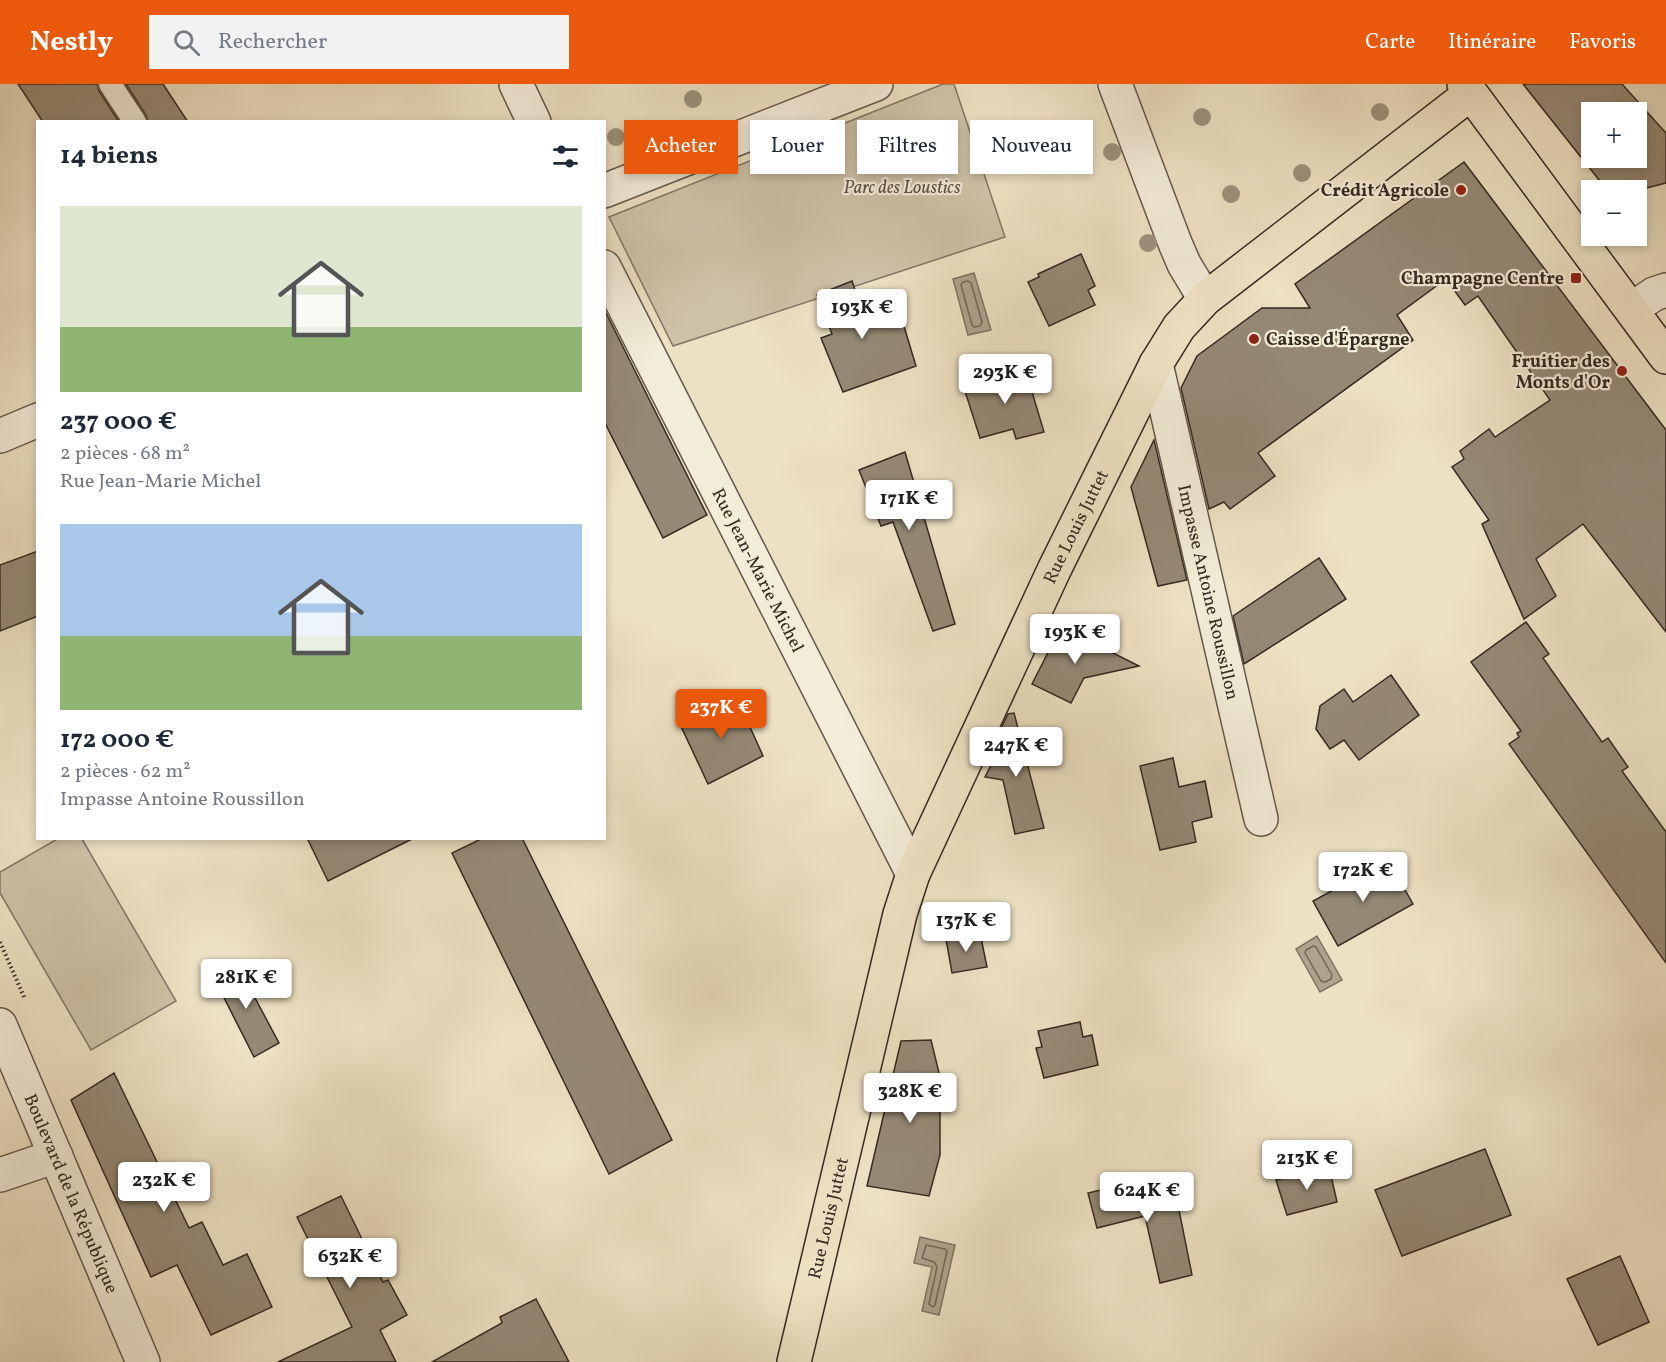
<!DOCTYPE html>
<html lang="fr">
<head>
<meta charset="utf-8">
<style>
	:root { --surface:#fff; --page:#f2f2f3; --text:#1f2937; --muted:#747a83; --accent:#ea580c }
	body { margin:0; font-family:Vollkorn,serif; background:var(--page); color:var(--text); height:100vh; display:flex; flex-direction:column; font-size:22px; white-space:nowrap }
	* { box-sizing:border-box; margin:0 }
	p { font-size:20px; color:var(--muted) }
	.icon { flex:none; width:33px; height:33px; fill:none; stroke:currentColor; stroke-width:2; stroke-linecap:round; stroke-linejoin:round }
	.map { position:relative; flex:1; overflow:hidden }
	.side { position:absolute; left:36px; top:36px; width:570px; height:720px; display:flex; flex-direction:column; background:var(--surface); border-radius:0px; box-shadow:0 3px 9px #0003 }
	.side>* { flex:none }
	.hud { position:absolute; left:624px; top:36px; width:570px; height:54px; display:flex; gap:12px }
	.controls { position:absolute; left:1581px; top:18px; display:grid; gap:12px }
	.controls a { display:grid; place-items:center; width:66px; height:66px; border-radius:0px; background:var(--surface); box-shadow:0 3px 9px #0003; font-size:30px }
	.price { position:absolute; translate:-50% -51px; padding:0 14px; border-radius:6px; background:#fff; color:#222; font-size:20px; line-height:39px; filter:drop-shadow(0 2px 3px #0008) }
	.price::after { content:''; position:absolute; left:50%; top:36px; width:18px; height:14px; margin-left:-9px; background:inherit; clip-path:polygon(0 0,100% 0,50% 100%) }
	.price.active { background:var(--accent); color:#fff }
	ul { padding:0; list-style:none }
	li { display:grid; align-content:center; gap:12px; height:318px; padding:0 24px }
	li span { display:grid; place-items:center; height:186px; border-radius:0px; color:#555 }
	li>.icon { margin-inline-start:auto }
	span .icon { width:108px; height:108px; fill:#fffc; stroke-width:1 }
	li b { font-size:26px }
	h2 { display:flex; justify-content:space-between; align-items:center; height:72px; padding:0 24px; font-size:26px }
	.chip { padding:0 21px; border-radius:0px; background:var(--surface); box-shadow:0 3px 9px #0003; font-size:21px; line-height:54px }
	.chip.active { background:var(--accent); color:#fff }
	header { display:flex; align-items:center; gap:36px; box-sizing:border-box; height:84px; padding:0 30px; background:var(--accent); color:#fff }
	header strong { font-size:28px }
	nav { display:flex; gap:33px; margin-inline-start:auto; font-size:21px }
	.search { width:420px; height:54px; background:var(--page); display:flex; align-items:center; gap:15px; box-sizing:border-box; padding:0 21px; border-radius:0px; color:var(--muted); font-size:22px }
	.map>svg:first-child { display:block }
	.green { fill:#cec2a7; stroke:#827664; stroke-width:1.5 }
	.water { fill:#aea38c; stroke:#7e7361; stroke-width:1.5 }
	.lines { fill:none; stroke-linecap:round; stroke-linejoin:round }
	.shore { stroke:#726656; stroke-width:1.5 }
	.building { fill:#958975; stroke:#352a20; stroke-width:1.5; fill-rule:evenodd }
	.service-casing { stroke:#635849; stroke-width:26 }
	.pedestrian-casing { stroke:#635849; stroke-width:36 }
	.minor-casing { stroke:#635849; stroke-width:36 }
	.primary-casing { stroke:#352a20; stroke-width:36 }
	.path { stroke:#352a20; stroke-width:4; stroke-dasharray:1.5 3; stroke-linecap:butt }
	.service { stroke:#f3ecd8; stroke-width:22 }
	.pedestrian { stroke:#f3ecd8; stroke-width:33 }
	.minor { stroke:#f3ecd8; stroke-width:33 }
	.primary { stroke:#ede1c3; stroke-width:33 }
	.tree { fill:#9d917c }
	.poi-dot { fill:#8f2418; stroke:#f3ecd8; stroke-width:2 }
	.labels { text-anchor:middle; stroke-width:4.5; stroke-linejoin:round; paint-order:stroke }
	.park-label { font-size:18px; font-style:italic; fill:#5b5042; stroke:#f3ecd8 }
	.poi-label { font-size:18px; font-weight:bold; fill:#352a20; stroke:#f3ecd8; text-anchor:end }
	.street-label { font-size:18px; fill:#352a20; stroke:#f3ecd8 }
</style>
</head>
<body>
<header>
<strong>Nestly</strong>
<div class="search"><svg class="icon" aria-label="search" viewBox="0 0 24 24"><circle cx="10" cy="10" r="6"/><path d="M15 15l6 6"/></svg>Rechercher</div>
<nav><a>Carte</a><a>Itinéraire</a><a>Favoris</a></nav>
</header>
<div class="map">
<svg width="1666" height="1278" viewBox="0 0 1666 1278">
	<rect width="100%" height="100%" fill="#ede1c3"/>
	<filter id="stains"><feTurbulence type="fractalNoise" baseFrequency=".00333" numOctaves="4"/><feColorMatrix values="0 0 0 0 .2 0 0 0 0 .09 0 0 0 0 .02 0 0 0 .5 -.17"/></filter>
	<radialGradient id="worn" r=".72"><stop offset=".6" stop-color="#630" stop-opacity="0"/><stop offset="1" stop-color="#630" stop-opacity=".3"/></radialGradient>
	<g class="green">
		<path d="M 943,0 L 954,0 L 1005,153 L 673,262 L 609,133 Z"/>
		<path d="M 59,754 L 82,755 L 176,917 L 91,966 L 0,809 L 0,788 Z"/>
	</g>
	<g class="water">
		<path d="M 974,189 L 991,246 L 968,251 L 953,195 Z"/>
		<path d="M 1317,852 L 1342,896 L 1320,908 L 1296,865 Z"/>
		<path d="M 920,1153 L 955,1161 L 939,1231 L 922,1227 L 932,1183 L 914,1179 Z"/>
	</g>
	<g class="lines">
		<g class="shore">
			<path d="M 968,197 L 971,199 L 982,238 L 980,242 L 974,243 L 972,241 L 961,201 L 963,198 Z"/>
			<path d="M 1313,862 L 1316,863 L 1332,891 L 1331,895 L 1325,898 L 1321,897 L 1305,869 L 1306,866 Z"/>
			<path d="M 926,1161 L 945,1165 L 947,1167 L 935,1221 L 933,1223 L 929,1220 L 937,1183 L 934,1178 L 922,1174 Z"/>
		</g>
	</g>
	<g class="building">
		<path d="M 18,0 L 97,0 L 99,7 L 119,38 L 43,38 Z"/>
		<path d="M 126,0 L 163,0 L 188,38 L 148,38 L 146,31 Z"/>
		<path d="M 1523,0 L 1622,0 L 1666,49 L 1666,99 L 1639,106 L 1607,106 ZM 1592,28 L 1636,28 L 1636,74 L 1592,74 Z"/>
		<path d="M 1464,78 L 1666,346 L 1666,548 L 1583,440 L 1536,475 L 1556,512 L 1524,535 L 1482,440 L 1489,436 L 1452,383 L 1464,375 L 1460,367 L 1489,345 L 1495,353 L 1550,316 L 1478,212 L 1465,221 L 1446,195 L 1397,231 L 1413,256 L 1258,369 L 1275,392 L 1230,425 L 1224,418 L 1209,425 L 1181,304 L 1197,272 L 1262,224 L 1310,224 L 1295,200 Z"/>
		<path d="M 1081,170 L 1095,202 L 1088,206 L 1095,221 L 1049,242 L 1028,198 L 1039,193 L 1038,190 Z"/>
		<path d="M 852,197 L 856,209 L 858,208 L 867,238 L 900,229 L 916,282 L 843,308 L 821,254 L 832,250 L 817,211 Z"/>
		<path d="M 604,225 L 707,431 L 663,454 L 604,337 Z"/>
		<path d="M 1024,281 L 1044,348 L 1016,355 L 1013,345 L 980,354 L 964,304 L 998,294 L 996,289 Z"/>
		<path d="M 1154,356 L 1187,496 L 1158,502 L 1131,403 Z"/>
		<path d="M 905,368 L 955,540 L 933,547 L 893,438 L 881,442 L 859,386 Z"/>
		<path d="M 38,467 L 38,532 L 0,547 L 0,481 Z"/>
		<path d="M 1319,474 L 1346,515 L 1244,580 L 1233,532 Z"/>
		<path d="M 1526,538 L 1549,570 L 1543,574 L 1602,658 L 1608,654 L 1628,683 L 1622,687 L 1666,748 L 1666,879 L 1509,660 L 1519,653 L 1517,649 L 1521,647 L 1471,578 Z"/>
		<path d="M 1061,543 L 1139,582 L 1084,594 L 1071,619 L 1032,600 Z"/>
		<path d="M 1391,591 L 1419,631 L 1359,676 L 1344,656 L 1330,665 L 1316,645 L 1320,622 L 1344,605 L 1353,618 Z"/>
		<path d="M 736,612 L 763,672 L 708,700 L 679,638 Z"/>
		<path d="M 1014,629 L 1044,744 L 1015,750 L 1003,696 L 985,693 L 997,670 L 994,659 L 1008,630 Z"/>
		<path d="M 1173,674 L 1179,703 L 1205,697 L 1212,733 L 1192,738 L 1196,758 L 1160,766 L 1140,682 Z"/>
		<path d="M 307,754 L 414,754 L 328,797 Z"/>
		<path d="M 483,754 L 522,754 L 672,1056 L 609,1090 L 452,769 Z"/>
		<path d="M 1388,776 L 1413,820 L 1338,862 L 1313,817 Z"/>
		<path d="M 980,849 L 987,883 L 952,889 L 946,855 Z"/>
		<path d="M 237,880 L 279,959 L 254,973 L 213,892 Z"/>
		<path d="M 1080,938 L 1083,953 L 1092,951 L 1098,981 L 1044,994 L 1036,964 L 1042,963 L 1038,947 Z"/>
		<path d="M 931,956 L 940,993 L 940,1071 L 929,1112 L 867,1102 L 901,957 Z"/>
		<path d="M 114,989 L 189,1144 L 202,1138 L 223,1181 L 247,1170 L 272,1223 L 211,1251 L 177,1181 L 151,1193 L 71,1016 Z"/>
		<path d="M 1485,1065 L 1511,1131 L 1402,1172 L 1375,1106 Z"/>
		<path d="M 1329,1083 L 1337,1118 L 1287,1131 L 1276,1096 Z"/>
		<path d="M 1155,1093 L 1162,1125 L 1178,1121 L 1192,1191 L 1160,1199 L 1145,1132 L 1097,1144 L 1088,1109 Z"/>
		<path d="M 341,1112 L 383,1198 L 388,1196 L 407,1231 L 380,1246 L 396,1278 L 278,1278 L 352,1243 L 297,1133 Z"/>
		<path d="M 1620,1172 L 1649,1238 L 1598,1261 L 1567,1195 Z"/>
		<path d="M 536,1215 L 569,1278 L 432,1278 L 502,1239 L 500,1233 Z"/>
	</g>
	<g class="lines">
		<defs>
			<path id="service" d="M 110,0 L 135,38"/>
			<path id="pedestrian" d="M 516,0 L 534,38"/>
			<g id="minor">
				<path d="M 1115,0 L 1175,159 L 1184,180 L 1205,215"/>
				<path d="M 604,107 L 876,0"/>
				<path id="s1" d="M 604,183 L 913,790"/>
				<path d="M 1632,225 L 1654,210 L 1666,206"/>
				<path id="s2" d="M 1156,280 L 1261,735"/>
				<path d="M 0,352 L 38,336"/>
				<path id="s3" d="M 0,941 L 143,1278"/>
				<path d="M 0,1091 L 56,1072"/>
			</g>
			<g id="primary">
				<path d="M 1464,0 L 1666,273"/>
				<path id="s4" d="M 794,1278 L 900,830 L 913,790 L 1054,486 L 1156,280 L 1179,243 L 1205,215 L 1470,10"/>
			</g>
		</defs>
		<use href="#service" class="service-casing"/>
		<use href="#pedestrian" class="pedestrian-casing"/>
		<use href="#minor" class="minor-casing"/>
		<use href="#primary" class="primary-casing"/>
		<path class="path" d="M 0,858 L 24,913"/>
		<use href="#service" class="service"/>
		<use href="#pedestrian" class="pedestrian"/>
		<use href="#minor" class="minor"/>
		<use href="#primary" class="primary"/>
	</g>
	<g class="tree">
		<circle cx="693" cy="15" r="9"/>
		<circle cx="1380" cy="28" r="9"/>
		<circle cx="1202" cy="33" r="9"/>
		<circle cx="616" cy="53" r="9"/>
		<circle cx="1112" cy="68" r="9"/>
		<circle cx="1302" cy="89" r="9"/>
		<circle cx="1231" cy="110" r="9"/>
		<circle cx="1148" cy="159" r="9"/>
	</g>
	<g class="poi-dot">
		<circle cx="1461" cy="106" r="6"/>
		<rect x="1570" y="188" width="12" height="12" rx="3"/>
		<circle cx="1254" cy="255" r="6"/>
		<circle cx="1622" cy="287" r="6"/>
	</g>
	<g class="labels">
		<g class="park-label">
			<text x="902" y="109">Parc des Loustics</text>
		</g>
		<g class="poi-label">
			<text x="1449" y="112">Crédit Agricole</text>
			<text x="1564" y="200">Champagne Centre</text>
			<text x="1266" y="261" text-anchor="start">Caisse d'Épargne</text>
			<text x="1610" y="283">Fruitier des<tspan x="1610" dy="21">Monts d'Or</tspan></text>
		</g>
		<g class="street-label">
			<text dy="6" stroke="none"><textPath href="#s4" startOffset="886">Rue Louis Juttet</textPath></text>
			<text dy="6" stroke="none"><textPath href="#s1" startOffset="340">Rue Jean-Marie Michel</textPath></text>
			<text dy="6" stroke="none"><textPath href="#s2" startOffset="234">Impasse Antoine Roussillon</textPath></text>
			<text dy="6" stroke="none"><textPath href="#s3" startOffset="183">Boulevard de la République</textPath></text>
			<text dy="6" stroke="none"><textPath href="#s4" startOffset="148">Rue Louis Juttet</textPath></text>
		</g>
	</g>
	<rect width="100%" height="100%" filter="url(#stains)"/>
	<rect width="100%" height="100%" fill="url(#worn)"/>
</svg>
<div class="controls">
<a>+</a>
<a>−</a>
</div>
<b class="price" style="left:862px;top:256px">193K €</b>
<b class="price" style="left:1005px;top:321px">293K €</b>
<b class="price" style="left:909px;top:447px">171K €</b>
<b class="price" style="left:1075px;top:581px">193K €</b>
<b class="price active" style="left:721px;top:656px">237K €</b>
<b class="price" style="left:1016px;top:694px">247K €</b>
<b class="price" style="left:1363px;top:819px">172K €</b>
<b class="price" style="left:966px;top:869px">137K €</b>
<b class="price" style="left:246px;top:926px">281K €</b>
<b class="price" style="left:910px;top:1040px">328K €</b>
<b class="price" style="left:1307px;top:1107px">213K €</b>
<b class="price" style="left:164px;top:1129px">232K €</b>
<b class="price" style="left:1147px;top:1139px">624K €</b>
<b class="price" style="left:350px;top:1205px">632K €</b>
<div class="hud">
<a class="chip active">Acheter</a>
<a class="chip">Louer</a>
<a class="chip">Filtres</a>
<a class="chip">Nouveau</a>
</div>
<section class="side">
<h2>14 biens<svg class="icon" aria-label="filters" viewBox="0 0 24 24"><path d="M4 7h16M4 17h16"/><circle cx="9" cy="7" r="2"/><circle cx="15" cy="17" r="2"/></svg></h2>
<ul>
<li><span style="background:linear-gradient(#dfe7d0 65%,#8fb573 0)"><svg class="icon" aria-label="home" viewBox="0 0 24 24"><path d="M3 11l9-7 9 7M6 9v11h12V9"/></svg></span><div><b>237 000 €</b><p>2 pièces · 68 m²</p><p>Rue Jean-Marie Michel</p></div></li>
<li><span style="background:linear-gradient(#a9c7e8 60%,#8fb573 0)"><svg class="icon" aria-label="home" viewBox="0 0 24 24"><path d="M3 11l9-7 9 7M6 9v11h12V9"/></svg></span><div><b>172 000 €</b><p>2 pièces · 62 m²</p><p>Impasse Antoine Roussillon</p></div></li>
</ul>
</section>
</div>
</body>
</html>
